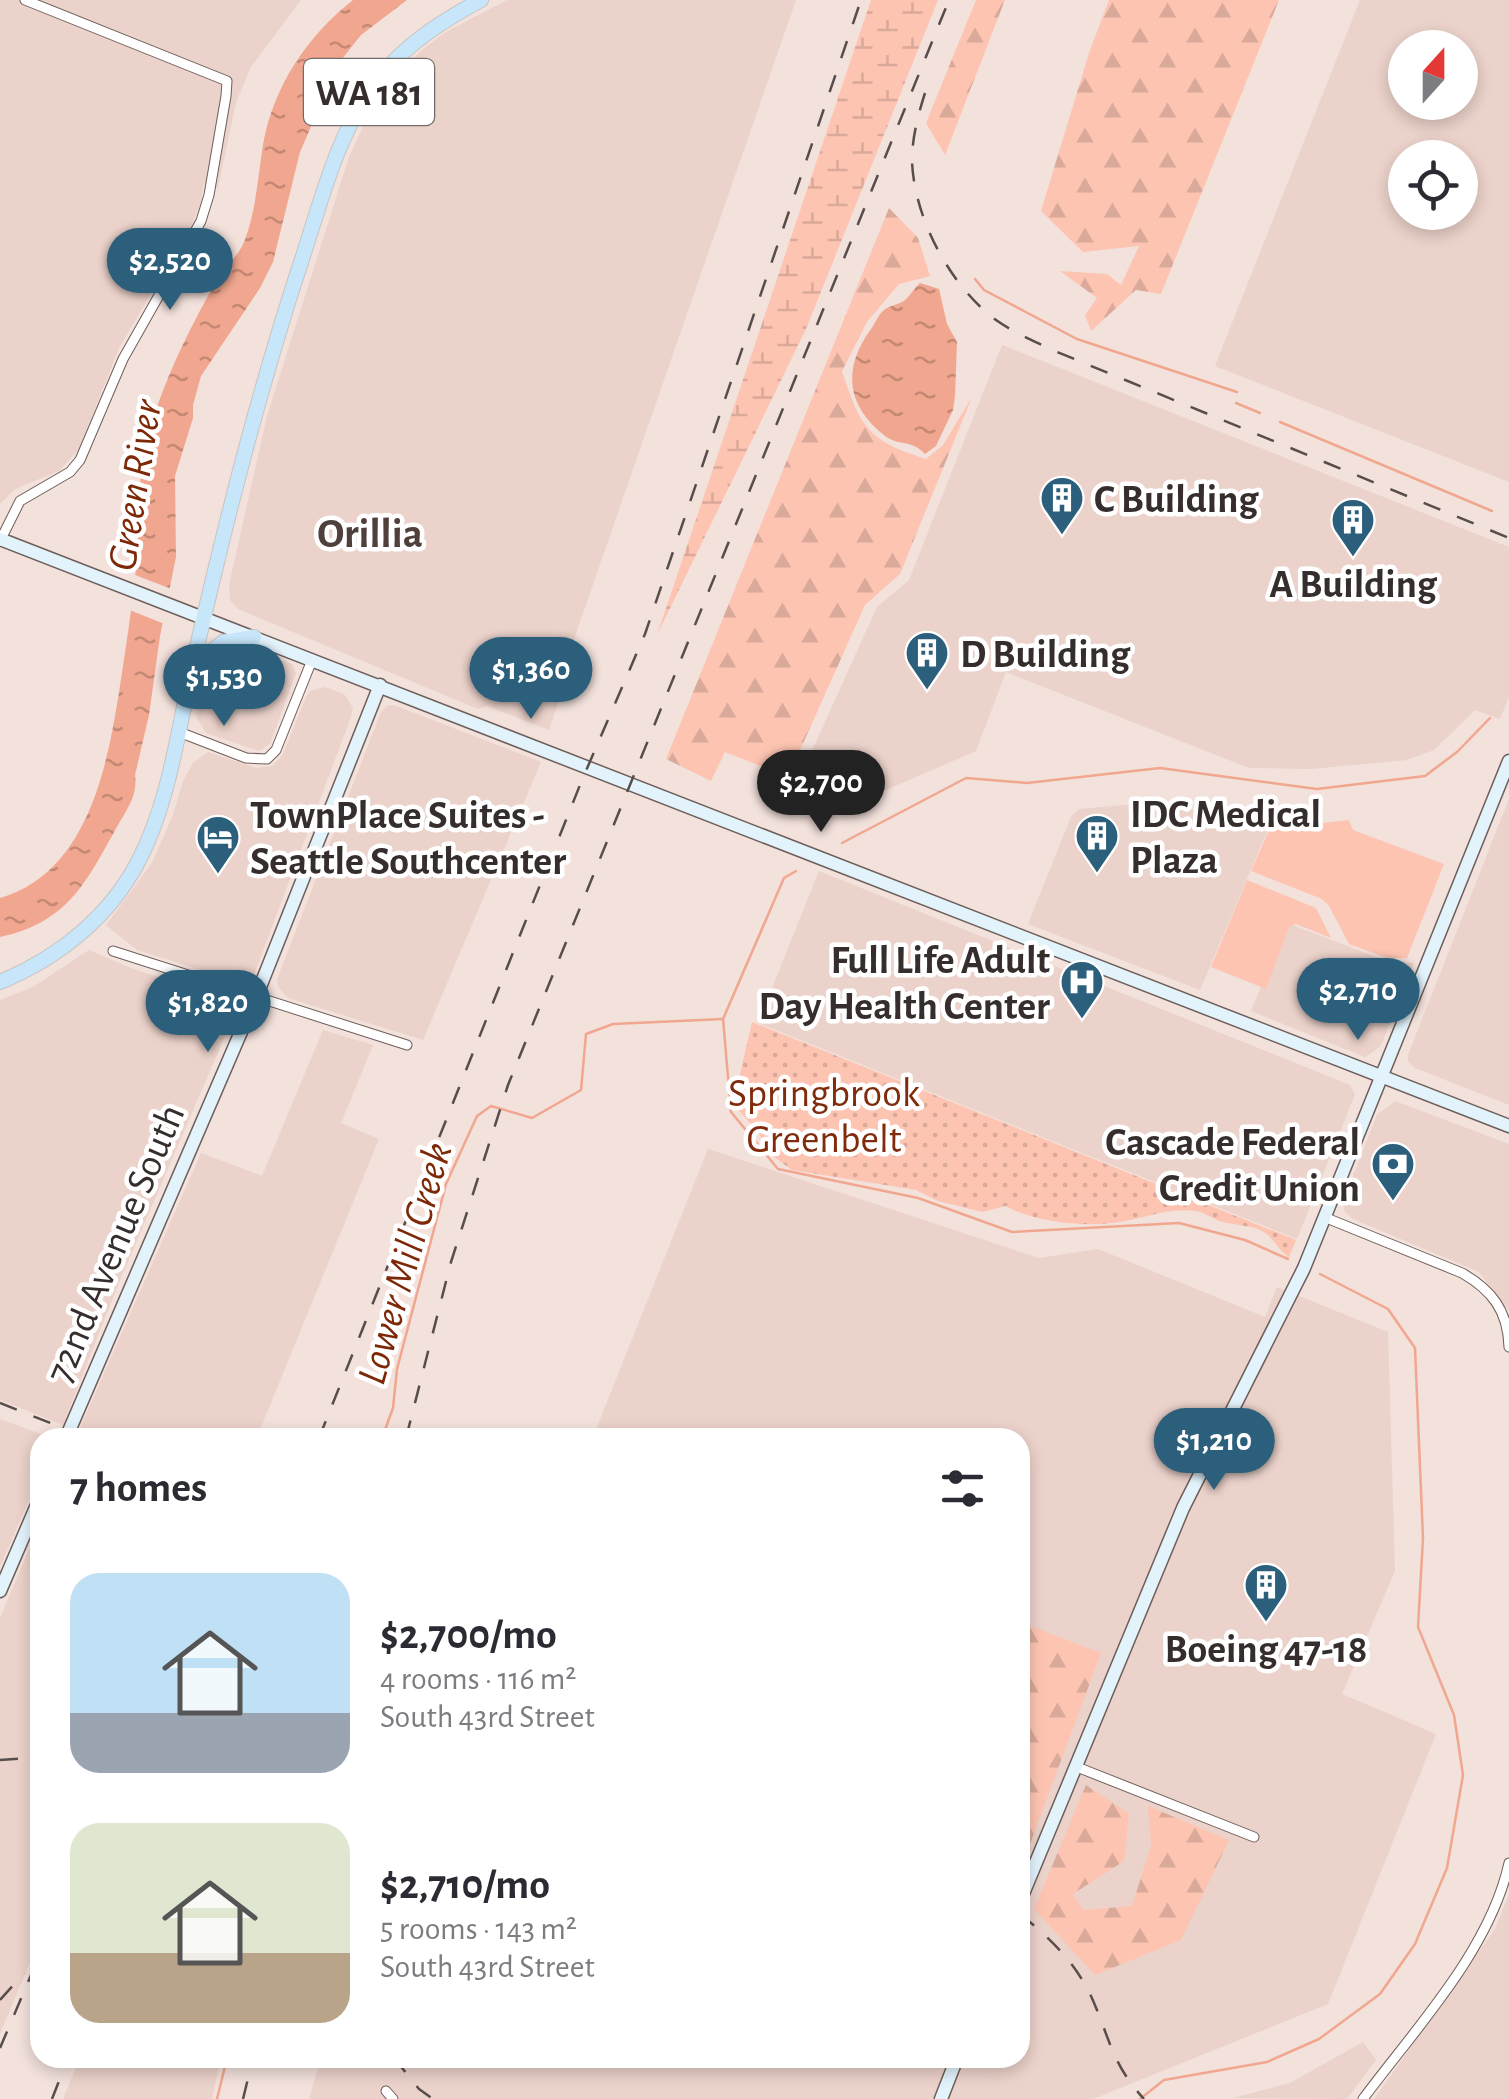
<!DOCTYPE html>
<html lang="en">
<head>
<meta charset="utf-8">
<style>
	:root { --surface:#fff; --page:#f2f2f3; --text:#2b2b33; --muted:#7c7c81; --accent:#2b5f7b }
	body { margin:0; font-family:"Alegreya Sans",sans-serif; background:var(--page); color:var(--text); height:100vh; display:flex; flex-direction:column; font-size:38px; white-space:nowrap }
	* { box-sizing:border-box; margin:0 }
	p { font-size:32px; color:var(--muted) }
	.icon { flex:none; width:55px; height:55px; fill:none; stroke:currentColor; stroke-width:2; stroke-linecap:round; stroke-linejoin:round }
	.map { position:relative; flex:1; overflow:hidden }
	.details { position:absolute; left:30px; top:1428px; width:1000px; height:640px; display:flex; flex-direction:column; background:var(--surface); border-radius:30px; box-shadow:0 5px 15px #0003 }
	.details>* { flex:none }
	.needle { width:65px; rotate:21deg }
	.fabs { position:absolute; left:1388px; top:30px; display:grid; gap:20px }
	.fabs a { display:grid; place-items:center; width:90px; height:90px; border-radius:50%; background:var(--surface); box-shadow:0 5px 15px #0003; font-size:50px }
	.price { position:absolute; translate:-50% -85px; padding:0 22px; border-radius:35px; background:var(--accent); color:#fff; font-size:32px; line-height:65px; filter:drop-shadow(0 2px 5px #0008) }
	.price::after { content:''; position:absolute; left:50%; top:60px; width:30px; height:22px; margin-left:-15px; background:inherit; clip-path:polygon(0 0,100% 0,50% 100%) }
	.price.active { background:#222; color:#fff }
	ul { padding:0; list-style:none }
	li { display:flex; align-items:center; gap:30px; height:250px; padding:0 40px }
	li span { display:grid; place-items:center; flex:none; width:280px; height:200px; border-radius:30px; color:#555 }
	li>.icon { margin-inline-start:auto }
	span .icon { width:120px; height:120px; fill:#fffc; stroke-width:1 }
	li b { font-size:42px }
	h2 { display:flex; justify-content:space-between; align-items:center; height:120px; padding:0 40px; font-size:42px }
	.map>svg:first-child { display:block }
	.built { fill:#ebd2ca; fill-rule:evenodd }
	.green { fill:#fdc4b2 }
	.forest { fill:url(#forest-firs) }
	.wetland { fill:url(#wetland-marsh) }
	.park { fill:url(#park-dots) }
	.water { fill:url(#water-ripples) }
	.pier { fill:#f3e1db }
	.lines { fill:none; stroke-linecap:round; stroke-linejoin:round }
	.stream { stroke:#f1a78f; stroke-width:2.5 }
	.street-casing { stroke:#6e5e59; stroke-width:11 }
	.secondary-casing { stroke:#6e5e59; stroke-width:15 }
	.primary-casing { stroke:#c6c4c4; stroke-width:16 }
	.street { stroke:#fff; stroke-width:9 }
	.secondary { stroke:#e3f3fc; stroke-width:12 }
	.primary { stroke:#c7e6fa; stroke-width:14 }
	.rail { stroke:#574e4c; stroke-width:2.5; stroke-dasharray:18 18; stroke-linecap:butt }
	.labels { text-anchor:middle; stroke-width:9; stroke-linejoin:round; paint-order:stroke }
	.shield { fill:#fff; stroke:#726d6b; stroke-width:2.5 }
	.shield-label { font-size:38px; font-weight:bold; fill:#352e2c }
	.poi-label { font-size:40px; font-weight:bold; fill:#352e2c; stroke:#fff; text-anchor:start }
	.park-label { font-size:40px; fill:#802c0c; stroke:#fff }
	.street-label { font-size:40px; fill:#352e2c; stroke:#fff }
	.water-label { font-size:42px; font-style:italic; fill:#7d2907; stroke:#fff }
	.neighbourhood-label { font-size:42px; font-weight:bold; fill:#4f403b; stroke:#fff }
</style>
</head>
<body>
<div class="map">
<svg width="1509" height="2099" viewBox="0 0 1509 2099">
	<defs>
		<pattern id="forest-firs" width="22" height="20" patternUnits="userSpaceOnUse" patternTransform="scale(2.5)"><rect width="22" height="20" fill="#fdc4b2"/><path d="M5 1l3.5 6h-7zM16 11l3.5 6h-7z" fill="#d9a999"/></pattern>
		<pattern id="wetland-marsh" width="20" height="14" patternUnits="userSpaceOnUse" patternTransform="scale(2.5)"><rect width="20" height="14" fill="#fdc4b2"/><path d="M1 5h8M5 5V1M11 12h8M15 12V8" fill="none" stroke="#d9a999"/></pattern>
		<pattern id="park-dots" width="8" height="8" patternUnits="userSpaceOnUse" patternTransform="scale(2.5)"><rect width="8" height="8" fill="#fdc4b2"/><path d="M2 2h.1M6 6h.1" fill="none" stroke="#d9a999" stroke-width="1.8" stroke-linecap="round"/></pattern>
		<pattern id="water-ripples" width="26" height="14" patternUnits="userSpaceOnUse" patternTransform="scale(2.5)"><rect width="26" height="14" fill="#f1a78f"/><path d="M2 4q2-2 4 0t4 0M15 11q2-2 4 0t4 0" fill="none" stroke="#c48875"/></pattern>
	</defs>
	<rect width="100%" height="100%" fill="#f3e1db"/>
	<g class="built">
		<path d="M 0,0 L 301,0 L 251,67 L 236,102 L 218,188 L 204,183 L 200,206 L 192,224 L 119,348 L 79,449 L 59,471 L 15,489 L 0,504 Z"/>
		<path d="M 507,0 L 796,0 L 556,691 L 561,694 L 549,730 L 487,706 L 478,709 L 238,609 L 230,600 L 229,585 L 267,416 L 349,157 L 372,107 L 394,78 L 421,51 L 444,33 Z"/>
		<path d="M 1360,0 L 1509,0 L 1509,482 L 1215,366 ZM 1405,48 L 1460,48 L 1460,102 L 1405,102 ZM 1405,158 L 1460,158 L 1460,212 L 1405,212 Z"/>
		<path d="M 1002,345 L 1509,547 L 1509,697 L 1500,719 L 1475,710 L 1434,750 L 1407,760 L 1311,769 L 1249,768 L 1006,672 L 976,751 L 879,793 L 806,764 L 877,607 L 909,580 Z"/>
		<path d="M 243,645 L 292,664 L 296,673 L 270,744 L 259,751 L 206,733 L 196,716 L 212,657 L 223,647 Z"/>
		<path d="M 325,687 L 344,694 L 353,708 L 351,717 L 252,980 L 243,983 L 137,950 L 106,925 L 152,863 L 173,815 L 183,781 L 193,763 L 208,752 L 256,768 L 273,766 L 283,754 L 306,697 L 310,691 Z"/>
		<path d="M 388,705 L 394,705 L 541,762 L 423,1040 L 288,998 L 278,987 L 277,979 L 381,712 Z"/>
		<path d="M 1509,799 L 1509,1105 L 1415,1068 L 1408,1061 L 1408,1055 Z"/>
		<path d="M 1148,803 L 1271,822 L 1200,990 L 1028,924 L 1071,817 L 1079,809 Z"/>
		<path d="M 819,871 L 1350,1085 L 1355,1094 L 1297,1239 L 758,1023 Z"/>
		<path d="M 1287,923 L 1387,961 L 1414,963 L 1381,1045 L 1373,1052 L 1365,1057 L 1251,1011 Z"/>
		<path d="M 89,950 L 133,969 L 233,1000 L 238,1006 L 120,1280 L 63,1425 L 0,1400 L 0,1000 L 33,987 Z"/>
		<path d="M 323,1030 L 373,1045 L 341,1123 L 379,1139 L 257,1437 L 93,1438 L 79,1430 L 201,1153 L 262,1176 Z"/>
		<path d="M 1395,1101 L 1509,1144 L 1509,1311 L 1479,1272 L 1353,1219 L 1344,1211 L 1344,1199 L 1377,1115 Z"/>
		<path d="M 708,1149 L 1039,1258 L 1098,1249 L 1265,1317 L 1277,1287 L 1388,1332 L 1395,1571 L 1342,1694 L 1436,1734 L 1328,2004 L 1093,2099 L 309,2099 L 321,2058 L 1020,2058 L 1020,1438 L 593,1437 Z"/>
		<path d="M 0,1419 L 49,1437 L 40,1438 L 40,1474 L 0,1567 Z"/>
		<path d="M 40,1523 L 40,1938 L 0,2034 L 0,1618 Z"/>
		<path d="M 1509,1894 L 1509,2099 L 1374,2099 L 1495,1929 Z"/>
		<path d="M 1363,2042 L 1376,2060 L 1347,2099 L 1233,2098 L 1290,2083 Z"/>
		<path d="M 80,2058 L 221,2058 L 212,2099 L 63,2099 Z"/>
	</g>
	<g class="green">
		<path d="M 1349,820 L 1353,830 L 1444,864 L 1407,958 L 1387,958 L 1349,944 L 1329,906 L 1322,899 L 1251,871 L 1273,821 L 1304,825 Z"/>
		<path d="M 1247,880 L 1316,908 L 1331,938 L 1296,924 L 1289,927 L 1266,989 L 1211,967 Z"/>
	</g>
	<g class="forest">
		<path d="M 976,0 L 1005,0 L 945,155 L 926,123 Z"/>
		<path d="M 1109,0 L 1279,0 L 1161,294 L 1136,290 L 1091,331 L 1085,315 L 1097,298 L 1060,271 L 1107,274 L 1121,285 L 1139,246 L 1083,252 L 1041,211 L 1089,53 Z"/>
		<path d="M 889,208 L 918,238 L 930,276 L 899,284 L 867,322 L 842,371 C 861,428 867,440 926,459 L 943,445 L 972,397 L 900,574 L 865,605 L 788,777 L 725,752 L 711,781 L 666,759 Z"/>
		<path d="M 1020,1622 L 1101,1653 L 1020,1871 Z"/>
		<path d="M 1086,1785 L 1129,1814 L 1124,1861 L 1073,1894 L 1083,1910 L 1132,1906 L 1151,1846 L 1148,1806 L 1229,1840 L 1181,1940 L 1095,1975 L 1034,1909 Z"/>
	</g>
	<path class="wetland" d="M 871,0 L 938,0 L 806,329 L 657,635 Z"/>
	<path class="park" d="M 752,1022 L 1296,1240 L 1289,1257 C 1279,1251 1276,1243 1268,1235 C 1257,1225 1237,1226 1223,1222 C 1214,1220 1205,1212 1195,1211 C 1166,1207 1138,1221 1111,1223 C 1080,1227 1031,1221 1006,1206 L 982,1212 L 938,1201 L 916,1190 L 792,1170 L 774,1157 L 757,1131 L 733,1104 Z"/>
	<g class="water">
		<path d="M 353,0 L 407,0 L 361,35 L 338,64 L 300,152 L 273,262 L 260,288 L 201,376 L 193,405 L 193,418 L 175,476 L 176,557 L 160,636 L 149,715 L 135,775 C 138,795 127,809 118,825 C 86,882 69,922 0,937 L 0,898 C 91,872 109,758 121,679 C 128,633 135,589 138,543 C 140,513 138,483 144,453 C 157,394 185,337 214,285 C 222,270 238,257 244,242 C 256,212 258,176 263,145 C 273,87 307,36 353,0 Z"/>
		<path d="M 920,283 L 939,289 L 947,324 L 957,342 L 955,396 L 953,410 L 936,446 L 925,454 C 909,438 900,447 885,436 C 845,405 843,367 871,329 C 876,322 878,315 884,310 C 890,305 899,305 905,300 C 911,295 914,288 920,283 Z"/>
	</g>
	<path class="pier" d="M 130,573 L 174,590 L 167,625 L 127,609 Z"/>
	<g class="lines">
		<g class="stream">
			<path d="M 975,279 L 984,290 L 1077,339 L 1237,392"/>
			<path d="M 1236,403 L 1260,413"/>
			<path d="M 1280,422 L 1492,511"/>
			<path d="M 842,843 L 966,778 L 1027,783 L 1160,768 L 1317,789 L 1425,776 L 1457,752 L 1490,718"/>
			<path d="M 796,871 L 784,878 L 723,1019 L 731,1112 L 778,1169 L 918,1198 L 1012,1232 L 1179,1223 L 1245,1240 L 1288,1259"/>
			<path d="M 382,1438 L 393,1408 L 397,1369 L 446,1184 L 477,1116 L 491,1106 L 532,1118 L 581,1090 L 586,1034 L 613,1024 L 723,1019"/>
			<path d="M 217,2099 L 227,2058"/>
			<path d="M 1140,2099 L 1164,2080 L 1267,2062 L 1319,2039 L 1380,1994 L 1415,1944 L 1447,1868 L 1463,1775 L 1454,1715 L 1418,1627 L 1423,1538 L 1415,1348 L 1388,1309 L 1320,1274"/>
		</g>
		<defs>
			<g id="street">
				<path d="M 0,541 L 20,501 L 70,472 L 80,460 L 123,359 L 201,221 L 209,195 L 226,96 L 227,81 L 25,0"/>
				<path d="M 179,732 L 246,758 L 267,759 L 276,750 L 312,660"/>
				<path d="M 113,951 L 407,1045"/>
				<path d="M 1324,1217 L 1462,1273 C 1492,1290 1508,1311 1509,1347"/>
				<path d="M 1077,1767 L 1254,1837"/>
				<path d="M 386,2091 L 393,2099"/>
				<path d="M 1363,2099 C 1415,2029 1490,1950 1509,1863"/>
			</g>
			<g id="secondary">
				<path d="M 0,539 L 1509,1126"/>
				<path d="M 66,1438 L 256,997 L 380,685"/>
				<path d="M 0,1591 L 40,1498"/>
				<path d="M 1020,1901 L 1183,1508 L 1304,1268 L 1509,761"/>
				<path d="M 941,2099 L 957,2058"/>
			</g>
			<g id="primary">
				<path d="M 193,666 L 223,642 L 254,637"/>
				<path d="M 0,982 C 58,958 110,917 139,860 C 170,800 178,729 193,664 C 225,525 258,392 303,256 C 323,195 339,128 380,77 C 407,43 444,20 481,0"/>
			</g>
		</defs>
		<use href="#street" class="street-casing"/>
		<use href="#secondary" class="secondary-casing"/>
		<use href="#primary" class="primary-casing"/>
		<use href="#street" class="street"/>
		<use href="#secondary" class="secondary"/>
		<use href="#primary" class="primary"/>
		<g class="rail">
			<path d="M 925,93 C 918,115 912,138 912,161 C 914,218 950,286 996,320 C 1013,332 1032,340 1050,349 L 1509,538"/>
			<path d="M 0,1403 L 88,1438"/>
			<path d="M 319,1438 L 582,780 L 645,634 L 861,0"/>
			<path d="M 406,1438 L 451,1262 L 508,1085 L 949,0"/>
			<path d="M 0,1760 L 40,1757"/>
			<path d="M 1020,1914 C 1050,1938 1074,1961 1091,1996 C 1110,2038 1111,2063 1144,2099"/>
			<path d="M 0,2000 L 24,1973"/>
			<path d="M 0,2048 L 40,1954"/>
			<path d="M 394,2058 L 419,2089 L 433,2099"/>
			<path d="M 52,2099 L 68,2058"/>
			<path d="M 243,2099 L 253,2058"/>
		</g>
	</g>
	<defs>
		<symbol id="building-pin" viewBox="-11 -11 22 30"><path d="M0 17L-7.5 6A9.5 9.5 0 1 1 7.5 6Z" fill="#2b5f7b" stroke="#fff"/><path d="M-4-6H4V6H1V3H-1V6H-4ZM-2.5-4.3h1.7v1.8h-1.7ZM.8-4.3h1.7v1.8H.8ZM-2.5-1h1.7V.8h-1.7ZM.8-1h1.7V.8H.8Z" fill="#fff"/></symbol>
		<symbol id="hotel-pin" viewBox="-11 -11 22 30"><path d="M0 17L-7.5 6A9.5 9.5 0 1 1 7.5 6Z" fill="#2b5f7b" stroke="#fff"/><path d="M-6-4.5h1.5V1H6V5H4.5V3h-9V5H-6ZM-4 0a1.8 1.8 0 1 1 3.6 0ZM.5 0V-2.5h3Q6-2.5 6 0Z" fill="#fff"/></symbol>
		<symbol id="hospital-pin" viewBox="-11 -11 22 30"><path d="M0 17L-7.5 6A9.5 9.5 0 1 1 7.5 6Z" fill="#2b5f7b" stroke="#fff"/><path d="M-5-5h3v3.5h4V-5h3V5h-3V1.5h-4V5h-3Z" fill="#fff"/></symbol>
		<symbol id="bank-pin" viewBox="-11 -11 22 30"><path d="M0 17L-7.5 6A9.5 9.5 0 1 1 7.5 6Z" fill="#2b5f7b" stroke="#fff"/><path d="M-6-4H6V4H-6ZM0-2.3a2.3 2.3 0 1 0 0 4.6a2.3 2.3 0 1 0 0-4.6Z" fill="#fff"/></symbol>
	</defs>
	<g fill-rule="evenodd">
		<use href="#building-pin" x="1037" y="473" width="50" height="68"/>
		<use href="#building-pin" x="1328" y="495" width="50" height="68"/>
		<use href="#building-pin" x="902" y="628" width="50" height="68"/>
		<use href="#building-pin" x="1072" y="811" width="50" height="68"/>
		<use href="#hotel-pin" x="193" y="812" width="50" height="68"/>
		<use href="#hospital-pin" x="1057" y="957" width="50" height="68"/>
		<use href="#bank-pin" x="1368" y="1139" width="50" height="68"/>
		<use href="#building-pin" x="1241" y="1560" width="50" height="68"/>
	</g>
	<g class="labels">
		<rect class="shield" x="304" y="59" width="130" height="66" rx="8"/>
		<g class="shield-label">
			<text x="369" y="105">WA 181</text>
		</g>
		<g class="poi-label">
			<text x="1094" y="512">C Building</text>
			<text x="1353" y="597" text-anchor="middle">A Building</text>
			<text x="960" y="667">D Building</text>
			<text x="1130" y="827">IDC Medical<tspan x="1130" dy="46">Plaza</tspan></text>
			<text x="250" y="828">TownPlace Suites -<tspan x="250" dy="46">Seattle Southcenter</tspan></text>
			<text x="1050" y="973" text-anchor="end">Full Life Adult<tspan x="1050" dy="46">Day Health Center</tspan></text>
			<text x="1360" y="1155" text-anchor="end">Cascade Federal<tspan x="1360" dy="46">Credit Union</tspan></text>
			<text x="1266" y="1662" text-anchor="middle">Boeing 47-18</text>
		</g>
		<g class="park-label">
			<text x="824" y="1106">Springbrook<tspan x="824" dy="46">Greenbelt</tspan></text>
		</g>
		<g class="street-label">
			<text transform="translate(114 1243) rotate(-67)" y="14">72nd Avenue South</text>
		</g>
		<g class="water-label">
			<text transform="translate(133 485) rotate(-81)" y="15">Green River</text>
			<text transform="translate(403 1263) rotate(-74)" y="15">Lower Mill Creek</text>
		</g>
		<g class="neighbourhood-label">
			<text x="370" y="547">Orillia</text>
		</g>
	</g>
</svg>
<div class="fabs">
<a><svg class="needle" viewBox="-14 -14 28 28"><path d="M0-13l5 13h-10z" fill="#e53935"/><path d="M0 13l5-13h-10z" fill="#7c7c81"/></svg></a>
<a><svg class="icon" aria-label="locate" viewBox="0 0 24 24"><circle cx="12" cy="12" r="6"/><path d="M12 2v4M12 18v4M2 12h4M18 12h4"/></svg></a>
</div>
<b class="price" style="left:170px;top:313px">$2,520</b>
<b class="price" style="left:531px;top:722px">$1,360</b>
<b class="price" style="left:224px;top:729px">$1,530</b>
<b class="price active" style="left:821px;top:835px">$2,700</b>
<b class="price" style="left:1358px;top:1043px">$2,710</b>
<b class="price" style="left:208px;top:1055px">$1,820</b>
<b class="price" style="left:1214px;top:1493px">$1,210</b>
<section class="details">
<h2>7 homes<svg class="icon" aria-label="filters" viewBox="0 0 24 24"><path d="M4 7h16M4 17h16"/><circle cx="9" cy="7" r="2"/><circle cx="15" cy="17" r="2"/></svg></h2>
<ul>
<li><span style="background:linear-gradient(#bfe0f5 70%,#9aa5b1 0)"><svg class="icon" aria-label="home" viewBox="0 0 24 24"><path d="M3 11l9-7 9 7M6 9v11h12V9"/></svg></span><div><b>$2,700/mo</b><p>4 rooms · 116 m²</p><p>South 43rd Street</p></div></li>
<li><span style="background:linear-gradient(#dfe7d0 65%,#b9a48a 0)"><svg class="icon" aria-label="home" viewBox="0 0 24 24"><path d="M3 11l9-7 9 7M6 9v11h12V9"/></svg></span><div><b>$2,710/mo</b><p>5 rooms · 143 m²</p><p>South 43rd Street</p></div></li>
</ul>
</section>
</div>
</body>
</html>
